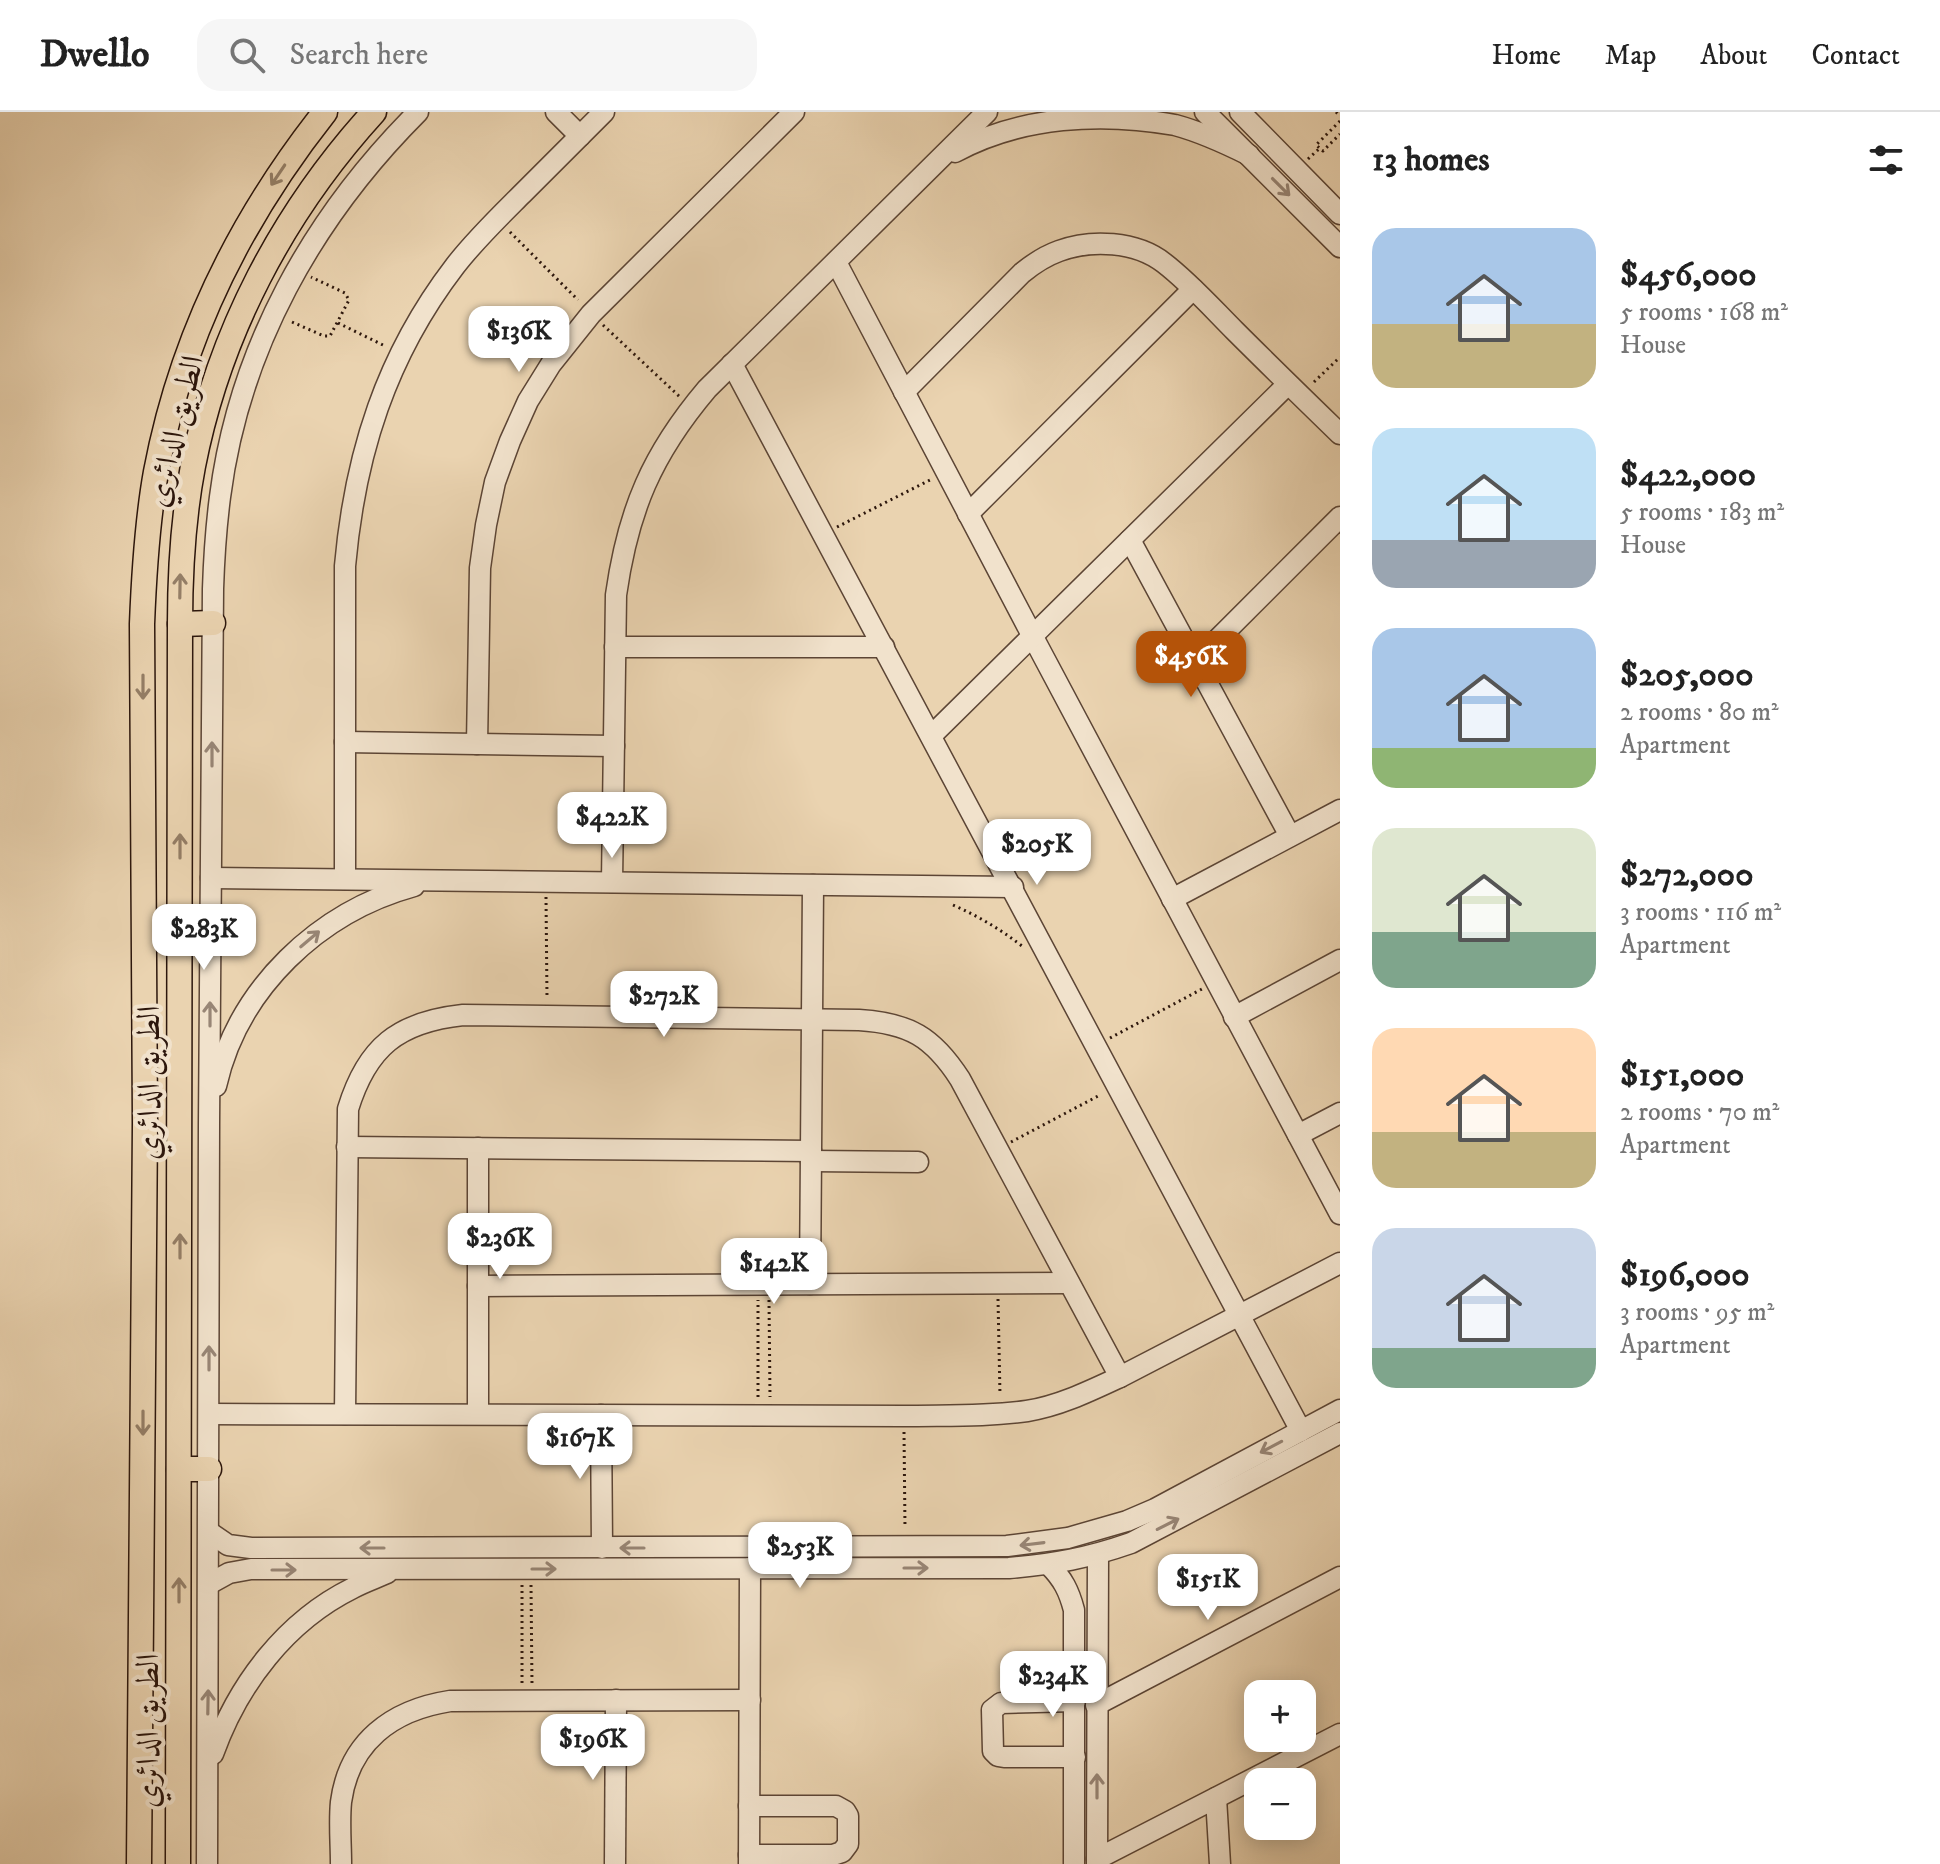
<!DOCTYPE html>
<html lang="en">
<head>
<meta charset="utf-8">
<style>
	:root { --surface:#fff; --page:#f6f6f6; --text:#222; --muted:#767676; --line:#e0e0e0; --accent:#b45309 }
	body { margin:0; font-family:"IM FELL DW Pica",Amiri,serif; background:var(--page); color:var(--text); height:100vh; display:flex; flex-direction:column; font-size:30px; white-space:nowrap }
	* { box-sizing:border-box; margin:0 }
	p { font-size:26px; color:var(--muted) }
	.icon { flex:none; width:44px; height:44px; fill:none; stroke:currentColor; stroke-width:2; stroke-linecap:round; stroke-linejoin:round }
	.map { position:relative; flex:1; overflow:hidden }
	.panel { display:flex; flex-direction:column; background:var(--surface); width:600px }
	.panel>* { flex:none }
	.tools { position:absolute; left:1244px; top:1568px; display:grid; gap:16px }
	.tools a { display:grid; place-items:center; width:72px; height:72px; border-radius:16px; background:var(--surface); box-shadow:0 4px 20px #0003; font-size:40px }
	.price { position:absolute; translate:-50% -68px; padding:0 18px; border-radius:16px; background:#fff; color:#222; font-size:26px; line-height:52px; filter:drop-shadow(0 2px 4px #0008) }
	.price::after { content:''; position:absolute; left:50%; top:48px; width:24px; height:18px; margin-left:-12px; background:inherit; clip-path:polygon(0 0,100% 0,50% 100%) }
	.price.current { background:var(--accent); color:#fff }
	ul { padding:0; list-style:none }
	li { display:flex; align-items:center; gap:24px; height:200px; padding:0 32px }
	li span { display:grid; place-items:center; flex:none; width:224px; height:160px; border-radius:24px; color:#555 }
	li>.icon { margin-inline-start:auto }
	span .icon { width:96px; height:96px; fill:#fffc; stroke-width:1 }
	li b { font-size:34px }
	h2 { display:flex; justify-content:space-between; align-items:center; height:96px; padding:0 32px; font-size:34px }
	header { display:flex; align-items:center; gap:48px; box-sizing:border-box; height:112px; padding:0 40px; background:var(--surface); border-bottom:2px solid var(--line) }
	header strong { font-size:38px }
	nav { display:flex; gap:44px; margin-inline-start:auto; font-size:28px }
	.search { width:560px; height:72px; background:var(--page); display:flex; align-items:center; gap:20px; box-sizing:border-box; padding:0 28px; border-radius:24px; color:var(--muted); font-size:30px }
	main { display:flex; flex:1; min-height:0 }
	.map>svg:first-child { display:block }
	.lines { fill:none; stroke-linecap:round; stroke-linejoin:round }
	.minor-casing { stroke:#5c4535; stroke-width:23 }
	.major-casing { stroke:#2c160c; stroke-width:27 }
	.path { stroke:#2c160c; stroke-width:3; stroke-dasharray:2 4; stroke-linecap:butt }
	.minor { stroke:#f1e2cc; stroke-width:20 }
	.major { stroke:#ead3b0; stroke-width:24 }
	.oneway { stroke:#947e66 }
	.oneway2 { stroke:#988676 }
	.labels { text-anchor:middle; stroke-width:8; stroke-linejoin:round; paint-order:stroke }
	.street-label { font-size:32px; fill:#2c160c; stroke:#f1e2cc }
</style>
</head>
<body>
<header>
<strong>Dwello</strong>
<div class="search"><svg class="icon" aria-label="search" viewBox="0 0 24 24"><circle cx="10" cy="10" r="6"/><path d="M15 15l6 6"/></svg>Search here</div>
<nav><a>Home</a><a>Map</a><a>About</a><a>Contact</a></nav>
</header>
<main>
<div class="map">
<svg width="1340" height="1752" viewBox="0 0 1340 1752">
	<rect width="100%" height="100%" fill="#ead3b0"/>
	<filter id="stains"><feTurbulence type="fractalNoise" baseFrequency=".0025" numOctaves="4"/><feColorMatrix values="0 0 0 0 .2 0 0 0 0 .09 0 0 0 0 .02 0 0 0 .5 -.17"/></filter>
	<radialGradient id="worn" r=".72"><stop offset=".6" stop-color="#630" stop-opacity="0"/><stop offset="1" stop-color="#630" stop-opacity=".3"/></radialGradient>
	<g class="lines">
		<defs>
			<g id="minor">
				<path d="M 556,0 L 580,24"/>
				<path d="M 1205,0 L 1340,135"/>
				<path d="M 1240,0 L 1340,102"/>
				<path d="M 955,40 C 1021,4 1102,0 1175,13 C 1201,20 1225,31 1249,43"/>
				<path d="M 836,150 L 1033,525 L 1340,1102"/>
				<path d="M 732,252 L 1301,1319"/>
				<path d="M 904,280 L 1022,161 C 1033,152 1045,144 1059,139 C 1091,127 1136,129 1164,151 C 1190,171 1212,196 1235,219 C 1270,254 1305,288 1340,322"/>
				<path d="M 968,402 L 1193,177"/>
				<path d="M 1130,428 L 1290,724"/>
				<path d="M 615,535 L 884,535"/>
				<path d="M 1196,549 L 1340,405"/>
				<path d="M 931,624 L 1288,272"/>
				<path d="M 345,630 L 614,634"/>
				<path d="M 477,632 L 480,456 L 486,413 L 495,370 L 510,329 L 528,289 L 551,252 L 591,202 L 794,0"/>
				<path d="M 211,766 L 1013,775"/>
				<path d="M 345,767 L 345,454 C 355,342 386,244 455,154 C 475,128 499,105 522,82 C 549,55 577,27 604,0"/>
				<path d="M 612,770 L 616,483 C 628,398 652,342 707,277 L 987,0"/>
				<path d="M 1172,787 L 1340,698"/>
				<path d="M 1234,905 L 1340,848"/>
				<path d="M 216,974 C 238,876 319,800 414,774"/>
				<path d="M 1298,1023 L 1340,1001"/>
				<path d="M 347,1035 L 811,1039"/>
				<path d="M 811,1049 L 918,1050"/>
				<path d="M 810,1172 L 813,773"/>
				<path d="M 478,1174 L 1069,1171"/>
				<path d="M 209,1302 L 903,1304 C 944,1303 986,1305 1027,1299 C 1059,1294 1090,1279 1120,1265 L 1340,1151"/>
				<path d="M 345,1302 L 348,997 C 367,935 398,910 463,903 L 859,908 C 909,911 933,925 960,967 L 1120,1265"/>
				<path d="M 478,1302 L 478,1036"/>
				<path d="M 601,1303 L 602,1436"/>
				<path d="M 209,1420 L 228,1433 L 251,1436 L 1007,1434 L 1068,1426 L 1127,1409 L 1155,1397 L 1340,1298"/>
				<path d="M 1049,1453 C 1063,1467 1069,1479 1074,1498 L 1074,1752"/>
				<path d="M 209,1472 L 229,1461 L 251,1457 L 1009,1456 C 1055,1452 1088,1446 1131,1431 L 1340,1321"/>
				<path d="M 1096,1593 L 1340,1465"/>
				<path d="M 213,1642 C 238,1572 286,1509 353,1476 C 364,1470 376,1466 387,1461"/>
				<path d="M 1075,1645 L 1004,1645 L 998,1644 L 993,1639 L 992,1598 L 1001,1591 L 1075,1589"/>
				<path d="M 1216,1686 L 1220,1752"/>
				<path d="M 749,1743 L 833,1743 L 842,1740 L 848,1732 L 848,1704 L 845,1699 L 836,1694 L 749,1694"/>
				<path d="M 1097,1747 L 1340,1622"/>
				<path d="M 207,1752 L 209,1013 L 213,477 C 214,446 216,416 220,385 C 239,236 313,105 418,0"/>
				<path d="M 341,1752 C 341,1732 339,1710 341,1690 C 349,1630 392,1598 450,1589 L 750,1588"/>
				<path d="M 615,1752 L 616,1588"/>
				<path d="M 749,1752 L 750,1456"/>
				<path d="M 1097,1752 L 1098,1442"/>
			</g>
			<g id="major">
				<path d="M 180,512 L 213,511"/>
				<path d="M 179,1357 L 209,1357"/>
				<path d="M 139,1752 L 145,1011 L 142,512 C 144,461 147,410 156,360 C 181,227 241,106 325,0"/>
				<path d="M 178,1752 L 180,512 C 180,459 183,406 193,354 C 219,221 283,100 374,0"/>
			</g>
		</defs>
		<use href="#minor" class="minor-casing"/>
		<use href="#major" class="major-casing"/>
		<g class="path">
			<path d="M 1336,0 L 1340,4"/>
			<path d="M 1340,9 L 1316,33 L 1323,39 L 1340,22"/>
			<path d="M 1308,47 L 1320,36"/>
			<path d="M 510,120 L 578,188"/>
			<path d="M 292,210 L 324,224 L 330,224 L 349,188 L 345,181 L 311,165"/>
			<path d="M 338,211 L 385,234"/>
			<path d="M 603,213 L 680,285"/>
			<path d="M 1314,270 L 1340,245"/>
			<path d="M 837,415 L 930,368"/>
			<path d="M 546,785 L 547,886"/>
			<path d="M 953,793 C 978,804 1000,817 1022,834"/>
			<path d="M 1110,926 L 1202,877"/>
			<path d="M 1011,1030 L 1100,983"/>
			<path d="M 998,1187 L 1000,1283"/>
			<path d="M 769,1188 L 770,1285"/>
			<path d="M 758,1285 L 758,1188"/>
			<path d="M 904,1320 L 905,1416"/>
			<path d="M 522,1473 L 522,1573"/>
			<path d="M 531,1473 L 532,1573"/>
		</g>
		<use href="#minor" class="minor"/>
		<use href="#major" class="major"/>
	</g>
	<defs><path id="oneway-shaft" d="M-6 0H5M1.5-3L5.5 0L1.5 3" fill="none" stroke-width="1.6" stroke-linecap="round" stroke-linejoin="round" transform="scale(2)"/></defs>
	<g class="oneway">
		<use href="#oneway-shaft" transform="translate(278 63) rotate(124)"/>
		<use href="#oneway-shaft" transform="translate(180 474) rotate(-89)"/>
		<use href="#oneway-shaft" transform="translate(143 575) rotate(90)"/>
		<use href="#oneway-shaft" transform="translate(180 734) rotate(-90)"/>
		<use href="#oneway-shaft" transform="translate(180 1134) rotate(-90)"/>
		<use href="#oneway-shaft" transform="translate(143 1311) rotate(90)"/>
		<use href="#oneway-shaft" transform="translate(179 1478) rotate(-90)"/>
	</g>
	<g class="oneway2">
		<use href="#oneway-shaft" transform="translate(1281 75) rotate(45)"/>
		<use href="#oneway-shaft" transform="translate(212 642) rotate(-90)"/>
		<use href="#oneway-shaft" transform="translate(310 827) rotate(-40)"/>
		<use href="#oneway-shaft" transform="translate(210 902) rotate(-90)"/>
		<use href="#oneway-shaft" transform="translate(209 1246) rotate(-90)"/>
		<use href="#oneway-shaft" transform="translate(1271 1335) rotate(152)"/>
		<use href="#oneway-shaft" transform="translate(1168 1412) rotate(-27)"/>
		<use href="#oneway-shaft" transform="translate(1032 1432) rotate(173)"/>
		<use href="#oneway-shaft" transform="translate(372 1436) rotate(180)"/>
		<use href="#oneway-shaft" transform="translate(632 1436) rotate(180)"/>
		<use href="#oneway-shaft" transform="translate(916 1456)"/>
		<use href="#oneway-shaft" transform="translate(544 1457)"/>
		<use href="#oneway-shaft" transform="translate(284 1458)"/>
		<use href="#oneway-shaft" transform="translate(208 1590) rotate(-89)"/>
		<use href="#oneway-shaft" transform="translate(1097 1674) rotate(-90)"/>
	</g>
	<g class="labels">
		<g class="street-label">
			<text transform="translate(174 319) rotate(-76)" y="11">الطريق الدائري</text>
			<text transform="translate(148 971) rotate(-90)" y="11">الطريق الدائري</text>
			<text transform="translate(147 1619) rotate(-90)" y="11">الطريق الدائري</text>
		</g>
	</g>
	<rect width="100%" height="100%" filter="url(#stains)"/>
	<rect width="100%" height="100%" fill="url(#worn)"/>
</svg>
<div class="tools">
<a>+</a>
<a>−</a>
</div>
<b class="price" style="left:519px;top:262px">$136K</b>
<b class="price current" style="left:1191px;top:587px">$456K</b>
<b class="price" style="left:612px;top:748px">$422K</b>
<b class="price" style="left:1037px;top:775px">$205K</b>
<b class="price" style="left:204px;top:860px">$283K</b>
<b class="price" style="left:664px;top:927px">$272K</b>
<b class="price" style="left:500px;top:1169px">$236K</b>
<b class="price" style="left:774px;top:1194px">$142K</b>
<b class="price" style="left:580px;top:1369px">$167K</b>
<b class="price" style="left:800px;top:1478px">$253K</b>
<b class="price" style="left:1208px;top:1510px">$151K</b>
<b class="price" style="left:1053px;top:1607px">$234K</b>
<b class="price" style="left:593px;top:1670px">$196K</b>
</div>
<section class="panel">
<h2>13 homes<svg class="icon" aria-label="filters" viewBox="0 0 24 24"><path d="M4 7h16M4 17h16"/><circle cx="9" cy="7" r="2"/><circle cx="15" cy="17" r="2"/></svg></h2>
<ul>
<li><span style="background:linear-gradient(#a9c7e8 60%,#c2b280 0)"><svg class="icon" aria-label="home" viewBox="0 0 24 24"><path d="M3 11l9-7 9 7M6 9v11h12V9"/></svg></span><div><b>$456,000</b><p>5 rooms · 168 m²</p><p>House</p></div></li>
<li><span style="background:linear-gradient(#bfe0f5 70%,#9aa5b1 0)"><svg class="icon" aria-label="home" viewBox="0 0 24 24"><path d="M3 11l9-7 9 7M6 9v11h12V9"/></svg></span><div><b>$422,000</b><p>5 rooms · 183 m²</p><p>House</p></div></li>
<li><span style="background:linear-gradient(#a9c7e8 75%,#8fb573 0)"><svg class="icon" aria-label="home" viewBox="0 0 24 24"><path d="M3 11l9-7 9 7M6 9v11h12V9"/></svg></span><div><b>$205,000</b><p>2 rooms · 80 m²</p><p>Apartment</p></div></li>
<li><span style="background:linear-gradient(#dfe7d0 65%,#7fa58c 0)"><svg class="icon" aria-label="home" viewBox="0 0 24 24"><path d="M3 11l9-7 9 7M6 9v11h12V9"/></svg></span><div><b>$272,000</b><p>3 rooms · 116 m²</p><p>Apartment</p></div></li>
<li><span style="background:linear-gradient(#ffd9b3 65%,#c2b280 0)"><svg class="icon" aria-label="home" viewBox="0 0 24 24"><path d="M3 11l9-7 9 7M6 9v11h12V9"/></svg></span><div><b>$151,000</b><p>2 rooms · 70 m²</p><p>Apartment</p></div></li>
<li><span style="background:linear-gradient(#c9d6e8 75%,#7fa58c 0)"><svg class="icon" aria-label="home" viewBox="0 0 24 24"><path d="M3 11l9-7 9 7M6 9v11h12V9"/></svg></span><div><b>$196,000</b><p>3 rooms · 95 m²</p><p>Apartment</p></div></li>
</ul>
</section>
</main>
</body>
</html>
